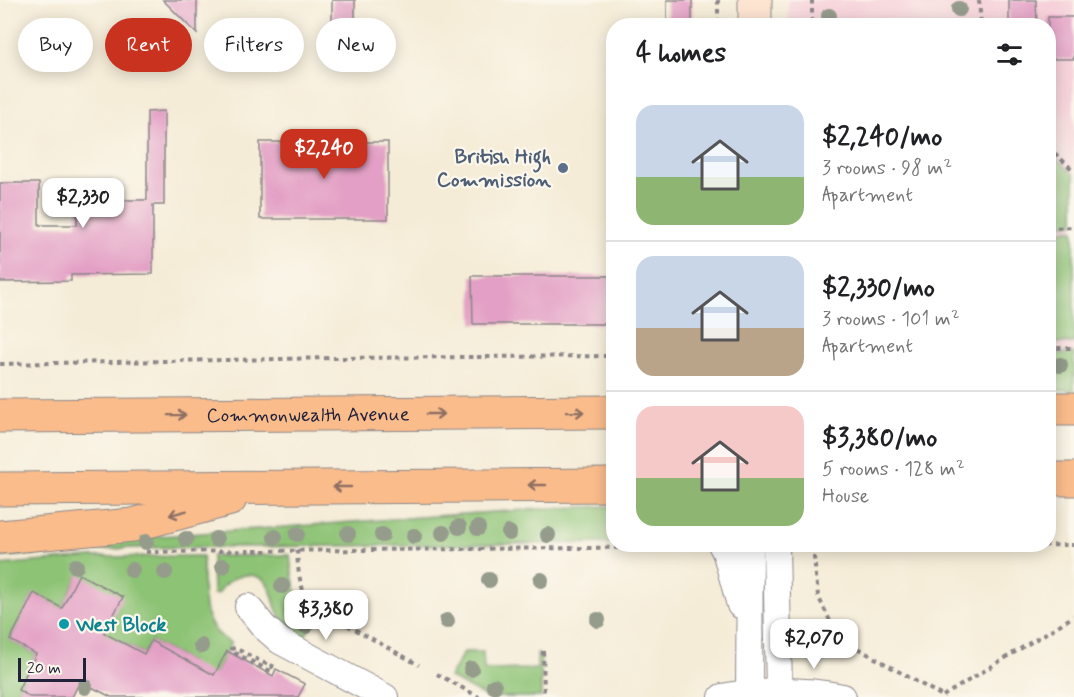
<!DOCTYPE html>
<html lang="en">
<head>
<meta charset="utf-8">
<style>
	:root { --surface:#fff; --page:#f2f2f2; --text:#202124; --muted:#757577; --line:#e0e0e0; --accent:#c8321e }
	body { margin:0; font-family:Mynerve,sans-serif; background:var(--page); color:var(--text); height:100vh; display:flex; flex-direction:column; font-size:22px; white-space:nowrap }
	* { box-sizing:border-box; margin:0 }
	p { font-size:20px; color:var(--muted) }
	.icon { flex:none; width:33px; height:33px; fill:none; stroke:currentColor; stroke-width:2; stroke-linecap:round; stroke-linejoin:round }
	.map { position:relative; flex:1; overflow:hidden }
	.side { position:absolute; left:606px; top:18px; width:450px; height:534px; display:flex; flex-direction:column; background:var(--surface); border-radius:24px; box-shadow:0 3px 15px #0003 }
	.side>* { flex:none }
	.hud { position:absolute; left:18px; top:18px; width:498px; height:54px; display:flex; gap:12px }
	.scale { position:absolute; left:18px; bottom:15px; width:68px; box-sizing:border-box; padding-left:6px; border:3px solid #22223b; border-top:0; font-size:16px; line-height:21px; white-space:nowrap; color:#22223b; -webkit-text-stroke:4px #fbf7ec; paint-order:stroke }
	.price { position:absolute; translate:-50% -51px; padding:0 14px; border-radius:12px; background:#fff; color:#222; font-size:20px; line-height:39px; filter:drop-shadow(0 2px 3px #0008) }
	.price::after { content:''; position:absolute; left:50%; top:36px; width:18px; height:14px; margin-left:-9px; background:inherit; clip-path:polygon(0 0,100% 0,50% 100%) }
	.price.current { background:var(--accent); color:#fff }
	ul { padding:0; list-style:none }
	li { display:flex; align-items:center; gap:18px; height:150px; padding:0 30px }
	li+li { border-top:2px solid var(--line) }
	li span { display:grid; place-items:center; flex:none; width:168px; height:120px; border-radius:18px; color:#555 }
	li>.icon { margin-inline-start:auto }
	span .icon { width:72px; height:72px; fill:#fffc; stroke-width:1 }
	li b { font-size:26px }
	h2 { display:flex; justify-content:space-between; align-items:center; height:72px; padding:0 30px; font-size:26px }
	.tag { padding:0 21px; border-radius:27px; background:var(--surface); box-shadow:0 3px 15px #0003; font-size:21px; line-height:54px }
	.tag.current { background:var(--accent); color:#fff }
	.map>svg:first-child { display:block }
	.built { fill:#f6cfd9 }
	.green { fill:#8dc375; stroke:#587258; stroke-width:1.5 }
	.building { fill:#e39fc5 }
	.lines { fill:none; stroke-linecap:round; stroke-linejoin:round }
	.street-casing { stroke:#8c8789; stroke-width:28 }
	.secondary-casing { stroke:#8c8789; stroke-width:35 }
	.highway-casing { stroke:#8c8789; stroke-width:35 }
	.path { stroke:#8c8789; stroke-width:4; stroke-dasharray:4.5 4.5; stroke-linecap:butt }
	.street { stroke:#fff; stroke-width:26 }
	.secondary { stroke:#fde4d1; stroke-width:33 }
	.highway { stroke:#fabc8b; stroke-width:33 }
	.tree { fill:#959c8c }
	.oneway { stroke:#8e6f63 }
	.service-dot { fill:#5c6f8a; stroke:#fbf7ec; stroke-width:2 }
	.culture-dot { fill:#0f9aa8; stroke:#fbf7ec; stroke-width:2 }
	.labels { text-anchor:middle; stroke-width:4.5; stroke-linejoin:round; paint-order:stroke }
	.service-label { font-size:20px; font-weight:bold; fill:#4e5e75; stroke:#fbf7ec; text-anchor:end }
	.street-label { font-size:20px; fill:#22223b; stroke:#fbf7ec }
	.culture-label { font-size:20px; font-weight:bold; fill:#0d838f; stroke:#fbf7ec; text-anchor:start }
</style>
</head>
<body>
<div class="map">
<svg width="1074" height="697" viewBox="0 0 1074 697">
	<rect width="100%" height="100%" fill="#fbf7ec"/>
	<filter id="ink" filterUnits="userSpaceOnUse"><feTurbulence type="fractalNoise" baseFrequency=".0167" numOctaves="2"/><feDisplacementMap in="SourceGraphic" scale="12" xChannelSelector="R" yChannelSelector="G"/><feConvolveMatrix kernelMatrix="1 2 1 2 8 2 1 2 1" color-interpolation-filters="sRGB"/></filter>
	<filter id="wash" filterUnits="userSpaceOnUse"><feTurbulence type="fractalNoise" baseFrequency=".008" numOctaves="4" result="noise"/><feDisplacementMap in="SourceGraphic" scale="24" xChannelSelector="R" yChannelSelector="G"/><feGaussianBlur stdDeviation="1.35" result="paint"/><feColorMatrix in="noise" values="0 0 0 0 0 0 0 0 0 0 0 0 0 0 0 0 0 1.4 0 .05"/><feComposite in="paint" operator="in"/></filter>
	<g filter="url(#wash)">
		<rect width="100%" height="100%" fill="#f5ecd7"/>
		<path class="built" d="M 788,0 L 1074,0 L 1074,390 L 1049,390 L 1048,26 L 788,26 Z"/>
		<g class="green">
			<path d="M 1049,151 L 1074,175 L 1074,224 L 1049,224 Z"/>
			<rect x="1049" y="230" width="25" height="113"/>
			<path d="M 1074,353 L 1074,390 L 1049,390 L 1049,354 Z"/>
			<path d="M 613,506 L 613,543 L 128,548 L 0,557 L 0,548 L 420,517 L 555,508 Z"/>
			<path d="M 290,555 C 292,579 295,603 317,616 L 304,638 C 292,631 281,622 276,608 C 273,600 272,589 266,582 C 250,568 227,577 218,594 L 213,594 L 212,556 Z"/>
			<path d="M 203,556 C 204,589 197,625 231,643 L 208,687 L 184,674 L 190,662 L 151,641 L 144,654 L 117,640 L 107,658 L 79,575 L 62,608 L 34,594 L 10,640 L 36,654 L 18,690 L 30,697 L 0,697 L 0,565 L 92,557 Z"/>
			<path d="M 464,652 L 483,652 L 484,670 L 537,669 L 537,653 L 541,656 L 541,697 L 486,697 L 449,677 Z"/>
		</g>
		<g id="blocks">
			<g class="building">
				<path d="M 163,0 L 197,0 L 197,34 Z"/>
				<rect x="332" y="0" width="23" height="26"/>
				<rect x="667" y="0" width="25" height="26"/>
				<path d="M 1009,0 L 1036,0 L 1037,26 L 1009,26 Z"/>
				<rect x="1048" y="17" width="26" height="42"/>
				<path d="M 164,111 L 164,205 L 153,205 L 153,274 L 71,275 L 71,281 L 0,282 L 0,183 L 39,183 L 39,225 L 77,225 L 77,200 L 147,200 L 147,112 Z"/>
				<rect x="260" y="142" width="128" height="77"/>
				<path d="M 472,276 L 614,276 L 614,324 L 473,324 Z"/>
				<path d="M 79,574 L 123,597 L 104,633 L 144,654 L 151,641 L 214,675 L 227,651 L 273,676 L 276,669 L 305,684 L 298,697 L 111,697 L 80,681 L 72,697 L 30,697 L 18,690 L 36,654 L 10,640 L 34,593 L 62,608 Z"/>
			</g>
		</g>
	</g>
	<g filter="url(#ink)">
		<use href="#blocks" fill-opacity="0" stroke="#8c8789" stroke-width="1.5"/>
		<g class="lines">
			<defs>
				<g id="street">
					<path d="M 721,544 L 726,554 L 740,605"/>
					<path d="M 776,544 L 779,690"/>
					<path d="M 248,607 L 264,627 L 280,641 L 385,697"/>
					<path d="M 749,692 L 750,544"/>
					<path d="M 722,697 C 763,689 802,689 843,697"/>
				</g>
				<path id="secondary" d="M 755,0 L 755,26"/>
				<g id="highway">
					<path d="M 1048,409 L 1074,409"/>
					<path id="s1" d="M 0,416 L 614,412"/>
					<path d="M 1048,479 L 1074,479"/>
					<path d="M 0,489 L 614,485"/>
					<path d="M 0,537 L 133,525 L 230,499"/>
				</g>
			</defs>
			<use href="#street" class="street-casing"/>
			<use href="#secondary" class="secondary-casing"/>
			<use href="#highway" class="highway-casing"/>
			<g class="path">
				<path d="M 718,0 L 718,26"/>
				<path d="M 812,0 L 812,26"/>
				<path d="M 979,0 L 981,26"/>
				<path d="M 1048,147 L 1074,171"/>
				<path d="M 1048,228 L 1074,227"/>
				<path d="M 1048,348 L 1074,348"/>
				<path d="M 0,364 L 335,358 L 614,356"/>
				<path d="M 813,544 L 813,547 L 1074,545"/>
				<path d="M 813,547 L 818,596 L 834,629 L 859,649 L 944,697"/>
				<path d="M 297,550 C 298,570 299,591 313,606 L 419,665"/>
				<path d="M 146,552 L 688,547 L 690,544"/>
				<path d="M 543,651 L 544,697"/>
				<path d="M 273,664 L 272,667 L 235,648 L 231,649 L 233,652 L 274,673"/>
				<path d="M 437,674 L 479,697"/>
				<path d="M 943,696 L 1074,616"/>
			</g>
			<use href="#street" class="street"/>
			<use href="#secondary" class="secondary"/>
			<use href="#highway" class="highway"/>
		</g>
		<g class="tree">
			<circle cx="959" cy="9" r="8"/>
			<circle cx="829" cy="16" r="8"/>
			<circle cx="1060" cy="365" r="8"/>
			<circle cx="459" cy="527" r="8"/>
			<circle cx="478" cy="528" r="8"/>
			<circle cx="443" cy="533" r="8"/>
			<circle cx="509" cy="533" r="8"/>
			<circle cx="297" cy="534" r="8"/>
			<circle cx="348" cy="534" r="8"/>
			<circle cx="382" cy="535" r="8"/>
			<circle cx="548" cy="535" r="8"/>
			<circle cx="414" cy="536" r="8"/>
			<circle cx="275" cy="537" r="8"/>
			<circle cx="186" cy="539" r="8"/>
			<circle cx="216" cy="539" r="8"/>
			<circle cx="146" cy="542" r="8"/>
			<circle cx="76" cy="566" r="8"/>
			<circle cx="223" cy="566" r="8"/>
			<circle cx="132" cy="570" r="8"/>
			<circle cx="165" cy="572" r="8"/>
			<circle cx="489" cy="580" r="8"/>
			<circle cx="541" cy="580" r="8"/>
			<circle cx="282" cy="586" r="8"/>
			<circle cx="292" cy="611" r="8"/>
			<circle cx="598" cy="620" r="8"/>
			<circle cx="447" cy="621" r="8"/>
			<circle cx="306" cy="626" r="8"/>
			<circle cx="201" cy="646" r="8"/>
			<circle cx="471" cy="669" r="8"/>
			<circle cx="494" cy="686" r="8"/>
			<circle cx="85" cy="687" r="8"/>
		</g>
		<defs><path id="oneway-shaft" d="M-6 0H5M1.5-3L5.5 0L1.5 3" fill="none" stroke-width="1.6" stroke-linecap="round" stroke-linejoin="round" transform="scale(1.5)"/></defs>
		<g class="oneway">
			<use href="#oneway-shaft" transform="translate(575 412) rotate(-1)"/>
			<use href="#oneway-shaft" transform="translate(435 414)"/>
			<use href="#oneway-shaft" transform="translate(177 415) rotate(-1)"/>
			<use href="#oneway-shaft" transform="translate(537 485) rotate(180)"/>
			<use href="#oneway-shaft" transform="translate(342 487) rotate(180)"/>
			<use href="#oneway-shaft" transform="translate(178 513) rotate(165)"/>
		</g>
	</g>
	<circle class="service-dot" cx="563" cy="168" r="6"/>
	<circle class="culture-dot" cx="64" cy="624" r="6"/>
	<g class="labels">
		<g class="service-label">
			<text x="551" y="163">British High<tspan x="551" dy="23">Commission</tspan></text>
		</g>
		<g class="street-label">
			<text dy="7" stroke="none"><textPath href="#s1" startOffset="308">Commonwealth Avenue</textPath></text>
		</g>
		<g class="culture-label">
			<text x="76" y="631">West Block</text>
		</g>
	</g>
</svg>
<div class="scale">20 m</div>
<b class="price current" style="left:324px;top:180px">$2,240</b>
<b class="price" style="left:83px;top:229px">$2,330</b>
<b class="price" style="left:326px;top:641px">$3,380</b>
<b class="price" style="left:814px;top:670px">$2,070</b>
<div class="hud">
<a class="tag">Buy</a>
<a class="tag current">Rent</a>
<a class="tag">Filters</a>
<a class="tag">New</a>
</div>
<section class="side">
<h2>4 homes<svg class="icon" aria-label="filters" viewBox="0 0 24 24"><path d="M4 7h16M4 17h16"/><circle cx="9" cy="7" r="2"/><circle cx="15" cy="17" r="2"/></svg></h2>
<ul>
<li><span style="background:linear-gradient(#c9d6e8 60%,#8fb573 0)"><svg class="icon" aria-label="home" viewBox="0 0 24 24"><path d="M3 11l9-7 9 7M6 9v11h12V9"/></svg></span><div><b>$2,240/mo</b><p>3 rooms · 98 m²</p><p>Apartment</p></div></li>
<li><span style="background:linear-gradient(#c9d6e8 60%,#b9a48a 0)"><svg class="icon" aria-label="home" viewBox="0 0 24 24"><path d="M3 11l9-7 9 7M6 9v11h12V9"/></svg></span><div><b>$2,330/mo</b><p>3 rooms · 101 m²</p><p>Apartment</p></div></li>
<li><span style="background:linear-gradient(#f6c9c9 60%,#8fb573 0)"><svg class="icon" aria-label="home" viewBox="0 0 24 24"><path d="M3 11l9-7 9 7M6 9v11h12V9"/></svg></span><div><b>$3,380/mo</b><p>5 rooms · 128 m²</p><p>House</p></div></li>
</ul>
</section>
</div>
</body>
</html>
